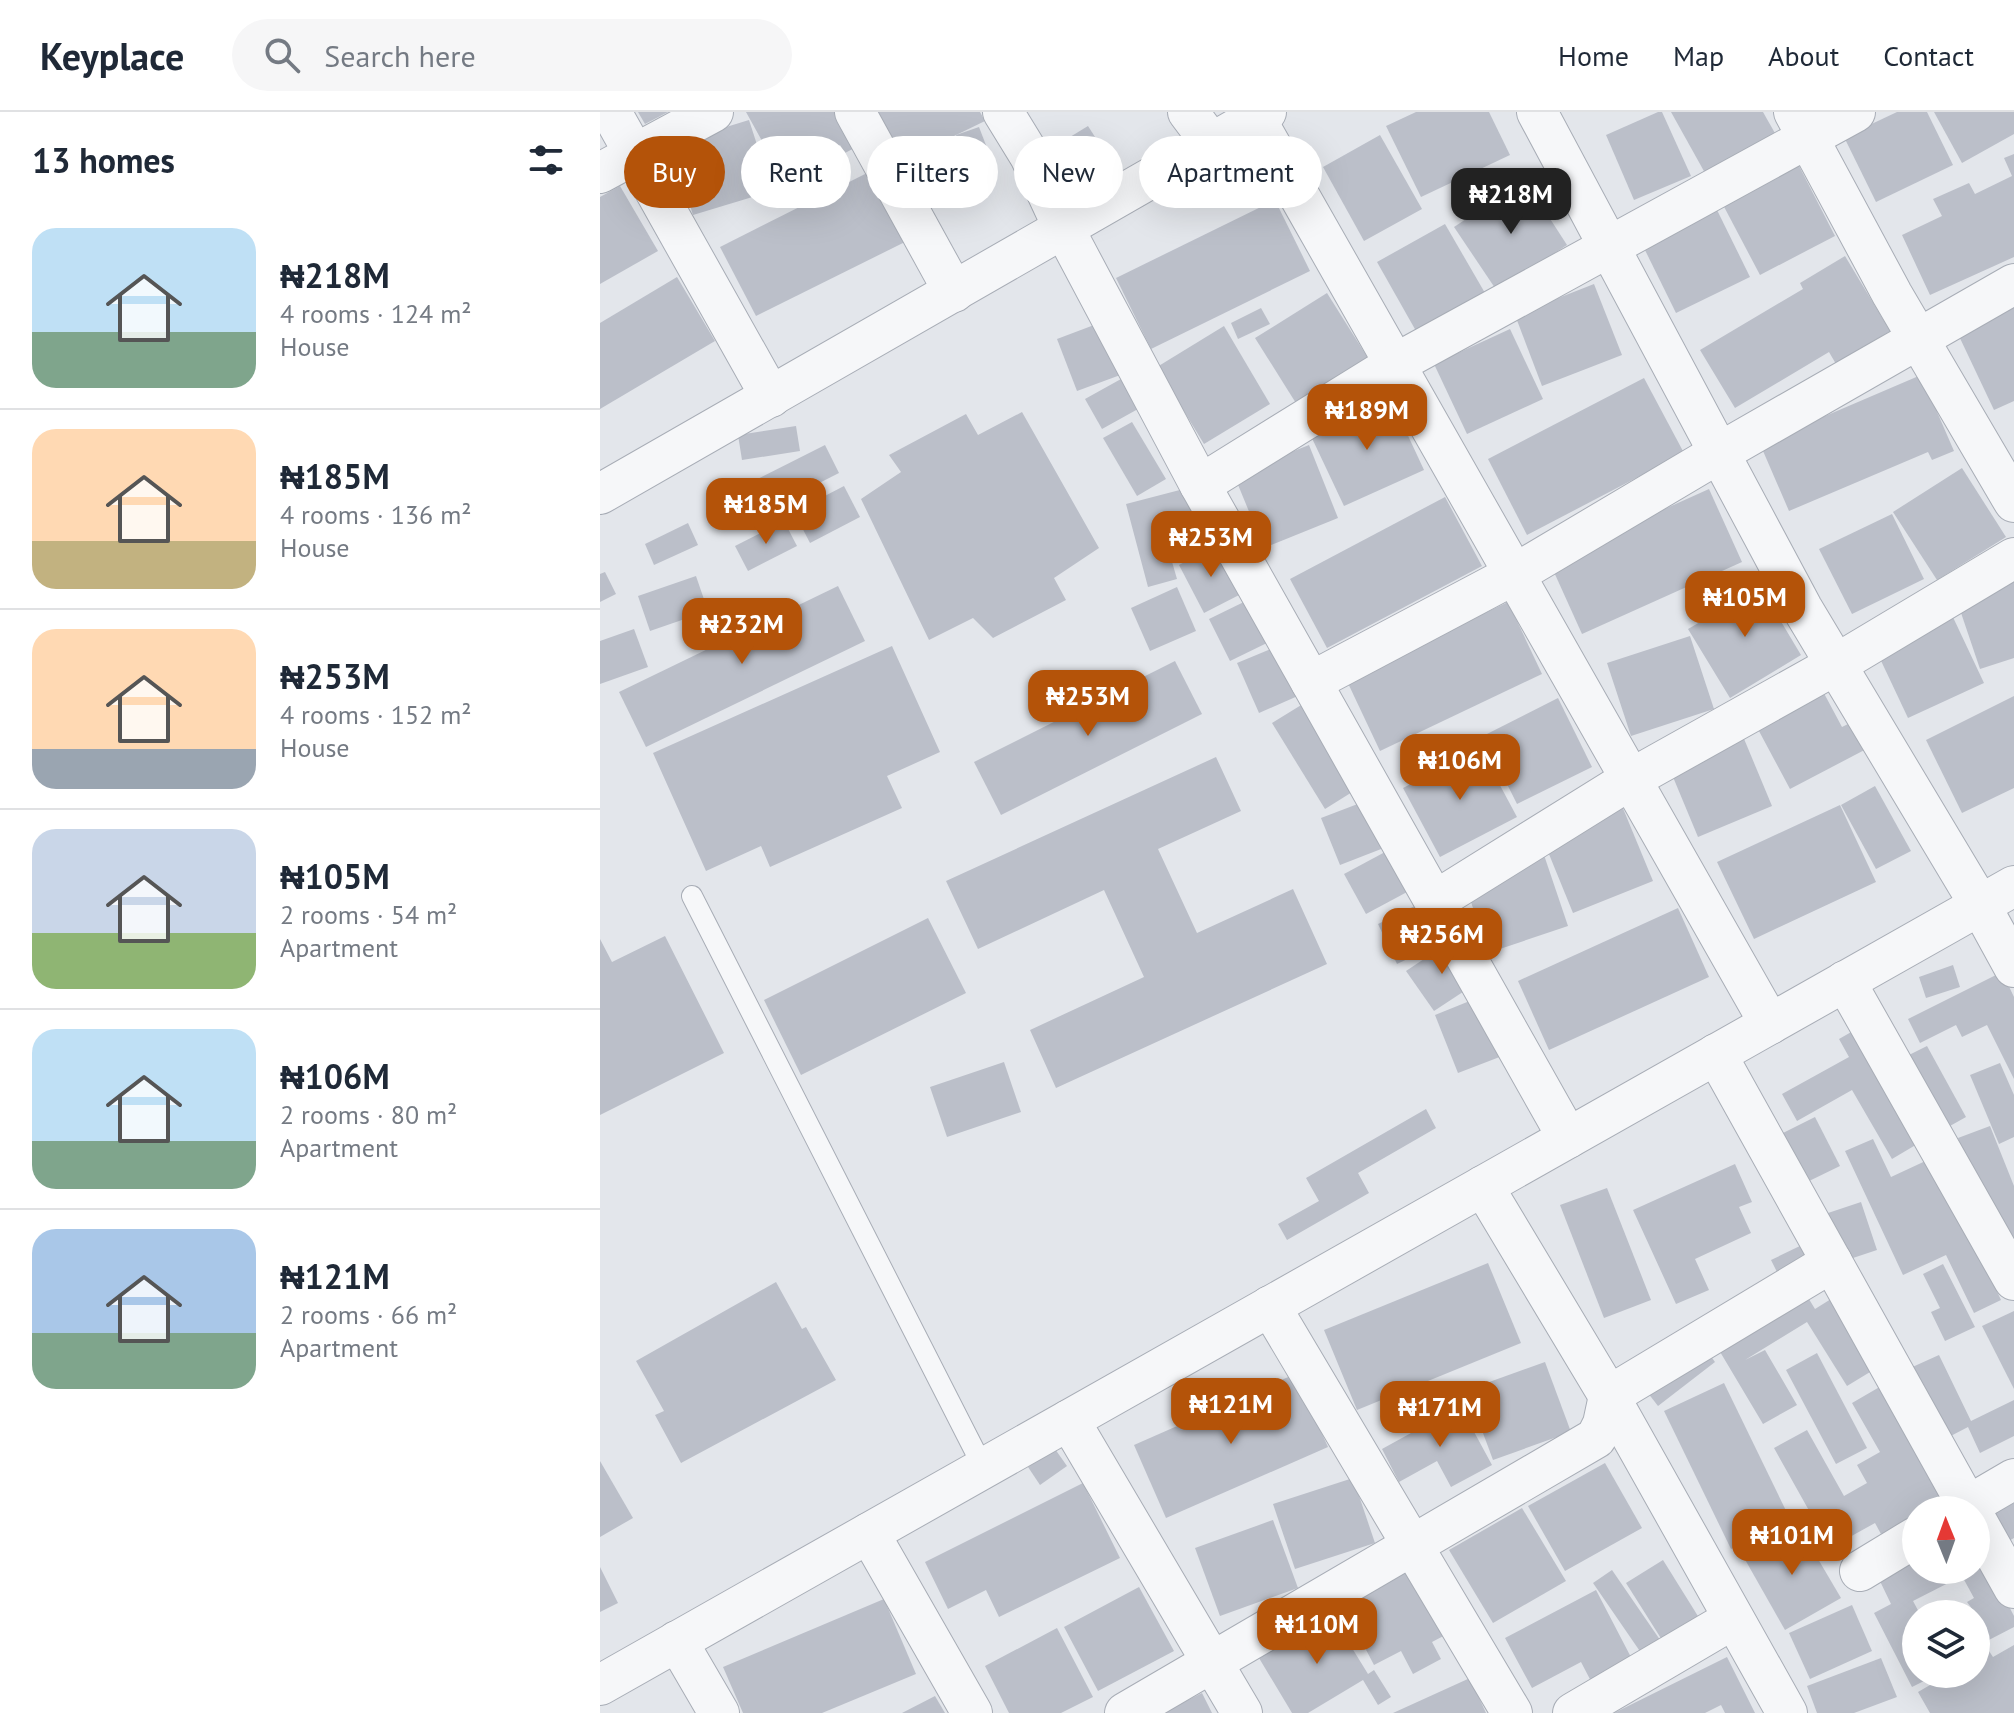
<!DOCTYPE html>
<html lang="en">
<head>
<meta charset="utf-8">
<style>
	:root { --surface:#fff; --page:#f6f6f7; --text:#1f2937; --muted:#747a83; --line:#e0e1e3; --accent:#b45309 }
	body { margin:0; font-family:"PT Sans",sans-serif; background:var(--page); color:var(--text); height:100vh; display:flex; flex-direction:column; font-size:30px; white-space:nowrap }
	* { box-sizing:border-box; margin:0 }
	p { font-size:26px; color:var(--muted) }
	.icon { flex:none; width:44px; height:44px; fill:none; stroke:currentColor; stroke-width:2; stroke-linecap:round; stroke-linejoin:round }
	.map { position:relative; flex:1; overflow:hidden }
	.sheet { display:flex; flex-direction:column; background:var(--surface); width:600px }
	.sheet>* { flex:none }
	.banner { position:absolute; left:24px; top:24px; width:760px; height:72px; display:flex; gap:16px }
	.needle { width:52px; rotate:359deg }
	.buttons { position:absolute; left:1302px; top:1384px; display:grid; gap:16px }
	.buttons a { display:grid; place-items:center; width:88px; height:88px; border-radius:50%; background:var(--surface); box-shadow:0 8px 32px #0002; font-size:40px }
	.price { position:absolute; translate:-50% -68px; padding:0 18px; border-radius:16px; background:var(--accent); color:#fff; font-size:26px; line-height:52px; filter:drop-shadow(0 2px 4px #0008) }
	.price::after { content:''; position:absolute; left:50%; top:48px; width:24px; height:18px; margin-left:-12px; background:inherit; clip-path:polygon(0 0,100% 0,50% 100%) }
	.price.current { background:#222; color:#fff }
	ul { padding:0; list-style:none }
	li { display:flex; align-items:center; gap:24px; height:200px; padding:0 32px }
	li+li { border-top:2px solid var(--line) }
	li span { display:grid; place-items:center; flex:none; width:224px; height:160px; border-radius:24px; color:#555 }
	li>.icon { margin-inline-start:auto }
	span .icon { width:96px; height:96px; fill:#fffc; stroke-width:1 }
	li b { font-size:34px }
	h2 { display:flex; justify-content:space-between; align-items:center; height:96px; padding:0 32px; font-size:34px }
	.chip { padding:0 28px; border-radius:36px; background:var(--surface); box-shadow:0 8px 32px #0002; font-size:28px; line-height:72px }
	.chip.current { background:var(--accent); color:#fff }
	header { display:flex; align-items:center; gap:48px; box-sizing:border-box; height:112px; padding:0 40px; background:var(--surface); border-bottom:2px solid var(--line) }
	header strong { font-size:38px }
	nav { display:flex; gap:44px; margin-inline-start:auto; font-size:28px }
	.search { width:560px; height:72px; background:var(--page); display:flex; align-items:center; gap:20px; box-sizing:border-box; padding:0 28px; border-radius:44px; color:var(--muted); font-size:30px }
	main { display:flex; flex:1; min-height:0 }
	.map>svg:first-child { display:block }
	.building { fill:#bbbfc9 }
	.lines { fill:none; stroke-linecap:round; stroke-linejoin:round }
	.lane-casing { stroke:#a8adb6; stroke-width:22 }
	.street-casing { stroke:#a8adb6; stroke-width:42 }
	.lane { stroke:#f6f7f9; stroke-width:20 }
	.street { stroke:#f6f7f9; stroke-width:40 }
</style>
</head>
<body>
<header>
<strong>Keyplace</strong>
<div class="search"><svg class="icon" aria-label="search" viewBox="0 0 24 24"><circle cx="10" cy="10" r="6"/><path d="M15 15l6 6"/></svg>Search here</div>
<nav><a>Home</a><a>Map</a><a>About</a><a>Contact</a></nav>
</header>
<main>
<section class="sheet">
<h2>13 homes<svg class="icon" aria-label="filters" viewBox="0 0 24 24"><path d="M4 7h16M4 17h16"/><circle cx="9" cy="7" r="2"/><circle cx="15" cy="17" r="2"/></svg></h2>
<ul>
<li><span style="background:linear-gradient(#bfe0f5 65%,#7fa58c 0)"><svg class="icon" aria-label="home" viewBox="0 0 24 24"><path d="M3 11l9-7 9 7M6 9v11h12V9"/></svg></span><div><b>₦218M</b><p>4 rooms · 124 m²</p><p>House</p></div></li>
<li><span style="background:linear-gradient(#ffd9b3 70%,#c2b280 0)"><svg class="icon" aria-label="home" viewBox="0 0 24 24"><path d="M3 11l9-7 9 7M6 9v11h12V9"/></svg></span><div><b>₦185M</b><p>4 rooms · 136 m²</p><p>House</p></div></li>
<li><span style="background:linear-gradient(#ffd9b3 75%,#9aa5b1 0)"><svg class="icon" aria-label="home" viewBox="0 0 24 24"><path d="M3 11l9-7 9 7M6 9v11h12V9"/></svg></span><div><b>₦253M</b><p>4 rooms · 152 m²</p><p>House</p></div></li>
<li><span style="background:linear-gradient(#c9d6e8 65%,#8fb573 0)"><svg class="icon" aria-label="home" viewBox="0 0 24 24"><path d="M3 11l9-7 9 7M6 9v11h12V9"/></svg></span><div><b>₦105M</b><p>2 rooms · 54 m²</p><p>Apartment</p></div></li>
<li><span style="background:linear-gradient(#bfe0f5 70%,#7fa58c 0)"><svg class="icon" aria-label="home" viewBox="0 0 24 24"><path d="M3 11l9-7 9 7M6 9v11h12V9"/></svg></span><div><b>₦106M</b><p>2 rooms · 80 m²</p><p>Apartment</p></div></li>
<li><span style="background:linear-gradient(#a9c7e8 65%,#7fa58c 0)"><svg class="icon" aria-label="home" viewBox="0 0 24 24"><path d="M3 11l9-7 9 7M6 9v11h12V9"/></svg></span><div><b>₦121M</b><p>2 rooms · 66 m²</p><p>Apartment</p></div></li>
</ul>
</section>
<div class="map">
<svg width="1414" height="1601" viewBox="0 0 1414 1601">
	<rect width="100%" height="100%" fill="#e3e6eb"/>
	<g class="building">
		<path d="M 38,0 L 68,0 L 45,12 Z"/>
		<path d="M 146,0 L 245,0 L 262,32 L 245,41 L 240,33 L 182,65 Z"/>
		<path d="M 263,0 L 380,0 L 385,9 L 290,55 Z"/>
		<path d="M 816,0 L 889,0 L 910,43 L 821,85 L 786,14 Z"/>
		<path d="M 1058,0 L 1062,0 L 1091,64 L 1034,88 L 1006,23 Z"/>
		<path d="M 1071,0 L 1163,0 L 1176,23 L 1105,61 Z"/>
		<path d="M 1297,0 L 1327,0 L 1353,53 L 1276,90 L 1244,25 Z"/>
		<path d="M 1334,0 L 1414,0 L 1414,22 L 1362,51 Z"/>
		<path d="M 149,8 L 172,79 L 93,103 L 71,32 Z"/>
		<path d="M 488,14 L 504,39 L 486,50 L 470,25 Z"/>
		<path d="M 379,15 L 394,54 L 370,62 L 356,23 Z"/>
		<path d="M 780,23 L 822,97 L 764,129 L 723,55 Z"/>
		<path d="M 1414,42 L 1414,145 L 1330,183 L 1302,123 L 1342,104 L 1333,87 L 1369,71 L 1375,82 L 1412,64 L 1404,46 Z"/>
		<path d="M 1197,50 L 1235,124 L 1160,163 L 1121,89 Z"/>
		<path d="M 277,56 L 313,126 L 156,204 L 120,135 Z"/>
		<path d="M 925,68 L 967,133 L 897,179 L 854,115 Z"/>
		<path d="M 20,74 L 58,139 L 0,172 L 0,85 Z"/>
		<path d="M 675,88 L 710,159 L 551,237 L 516,166 Z"/>
		<path d="M 1117,98 L 1150,165 L 1076,201 L 1043,134 Z"/>
		<path d="M 845,112 L 885,181 L 816,219 L 777,150 Z"/>
		<path d="M 1245,144 L 1290,219 L 1236,252 L 1229,240 L 1135,296 L 1100,238 L 1203,177 L 1200,171 Z"/>
		<path d="M 77,165 L 115,229 L 0,297 L 0,211 Z"/>
		<path d="M 994,172 L 1022,243 L 942,274 L 915,203 Z"/>
		<path d="M 727,181 L 771,251 L 699,296 L 655,226 Z"/>
		<path d="M 1414,195 L 1414,289 L 1394,298 L 1358,222 Z"/>
		<path d="M 661,196 L 670,212 L 638,227 L 631,211 Z"/>
		<path d="M 502,210 L 523,262 L 477,279 L 457,227 Z"/>
		<path d="M 624,214 L 670,292 L 604,332 L 557,255 Z"/>
		<path d="M 910,217 L 943,287 L 867,322 L 834,252 Z"/>
		<path d="M 530,262 L 547,292 L 502,317 L 485,287 Z"/>
		<path d="M 1321,263 L 1354,339 L 1332,348 L 1328,340 L 1189,399 L 1160,332 Z"/>
		<path d="M 1044,266 L 1084,341 L 927,423 L 888,347 Z"/>
		<path d="M 790,285 L 824,358 L 744,394 L 710,322 Z"/>
		<path d="M 422,300 L 499,436 L 454,466 L 466,488 L 393,526 L 373,506 L 329,528 L 261,387 L 301,360 L 289,343 L 366,302 L 378,323 Z"/>
		<path d="M 532,310 L 566,367 L 537,384 L 503,326 Z"/>
		<path d="M 196,314 L 200,339 L 142,348 L 138,323 Z"/>
		<path d="M 225,333 L 239,361 L 144,409 L 130,381 Z"/>
		<path d="M 709,333 L 738,406 L 664,436 L 634,363 Z"/>
		<path d="M 1362,356 L 1406,425 L 1337,468 L 1293,400 Z"/>
		<path d="M 599,373 L 613,423 L 568,436 L 577,467 L 548,475 L 526,392 Z"/>
		<path d="M 244,374 L 260,405 L 210,431 L 194,400 Z"/>
		<path d="M 1109,377 L 1142,450 L 982,522 L 949,449 Z"/>
		<path d="M 845,385 L 882,454 L 727,536 L 690,467 Z"/>
		<path d="M 1292,402 L 1324,467 L 1252,502 L 1219,437 Z"/>
		<path d="M 184,409 L 197,434 L 148,459 L 135,434 Z"/>
		<path d="M 88,411 L 98,433 L 54,453 L 45,432 Z"/>
		<path d="M 618,432 L 643,481 L 604,501 L 579,453 Z"/>
		<path d="M 5,460 L 16,482 L 0,490 L 0,462 Z"/>
		<path d="M 1152,461 L 1201,543 L 1130,586 L 1088,517 L 1140,487 L 1132,473 Z"/>
		<path d="M 96,464 L 108,499 L 50,519 L 38,484 Z"/>
		<path d="M 1414,466 L 1414,546 L 1380,557 L 1356,486 Z"/>
		<path d="M 238,474 L 265,529 L 46,635 L 19,580 Z"/>
		<path d="M 577,475 L 596,519 L 550,539 L 531,496 Z"/>
		<path d="M 650,487 L 671,529 L 630,549 L 609,507 Z"/>
		<path d="M 908,490 L 942,562 L 780,639 L 746,567 Z"/>
		<path d="M 1351,501 L 1384,571 L 1308,606 L 1275,536 Z"/>
		<path d="M 34,517 L 48,555 L 0,572 L 0,529 Z"/>
		<path d="M 1090,524 L 1114,597 L 1031,624 L 1007,551 Z"/>
		<path d="M 292,534 L 340,640 L 287,664 L 302,696 L 170,755 L 161,734 L 106,759 L 53,641 Z"/>
		<path d="M 678,534 L 700,583 L 659,601 L 637,551 Z"/>
		<path d="M 575,549 L 602,602 L 401,703 L 374,650 Z"/>
		<path d="M 1219,572 L 1242,615 L 1260,606 L 1274,633 L 1190,677 L 1152,606 Z"/>
		<path d="M 1414,584 L 1414,676 L 1362,701 L 1326,628 Z"/>
		<path d="M 958,586 L 992,655 L 917,692 L 883,624 Z"/>
		<path d="M 711,587 L 765,672 L 725,697 L 672,611 Z"/>
		<path d="M 1142,622 L 1172,694 L 1098,725 L 1068,653 Z"/>
		<path d="M 880,636 L 917,705 L 840,745 L 803,676 Z"/>
		<path d="M 616,645 L 641,699 L 558,737 L 597,821 L 693,777 L 727,852 L 456,976 L 430,918 L 544,865 L 504,778 L 378,837 L 346,769 Z"/>
		<path d="M 1275,674 L 1311,739 L 1276,757 L 1241,693 Z"/>
		<path d="M 776,685 L 794,732 L 740,753 L 721,706 Z"/>
		<path d="M 1240,693 L 1276,770 L 1154,827 L 1117,750 Z"/>
		<path d="M 1022,694 L 1053,769 L 973,801 L 942,725 Z"/>
		<path d="M 800,732 L 822,772 L 766,802 L 744,762 Z"/>
		<path d="M 944,743 L 968,814 L 888,841 L 864,769 Z"/>
		<path d="M 829,787 L 849,827 L 797,852 L 778,812 Z"/>
		<path d="M 1078,796 L 1109,865 L 949,938 L 918,869 Z"/>
		<path d="M 328,806 L 366,881 L 201,963 L 164,888 Z"/>
		<path d="M 65,824 L 124,941 L 0,1003 L 0,827 L 12,850 Z"/>
		<path d="M 851,829 L 878,870 L 834,899 L 806,859 Z"/>
		<path d="M 1353,853 L 1360,875 L 1326,886 L 1319,865 Z"/>
		<path d="M 1402,860 L 1414,885 L 1414,967 L 1387,913 L 1362,925 L 1356,913 L 1320,931 L 1308,907 Z"/>
		<path d="M 887,882 L 910,941 L 858,961 L 835,903 Z"/>
		<path d="M 1260,915 L 1319,1031 L 1292,1047 L 1252,978 L 1197,1009 L 1182,982 L 1249,945 L 1239,927 Z"/>
		<path d="M 1327,934 L 1366,1005 L 1341,1019 L 1301,947 Z"/>
		<path d="M 404,950 L 421,1000 L 347,1025 L 330,975 Z"/>
		<path d="M 1400,951 L 1414,983 L 1414,1025 L 1399,1032 L 1370,963 Z"/>
		<path d="M 826,997 L 836,1016 L 758,1061 L 769,1081 L 687,1128 L 678,1112 L 719,1089 L 706,1066 Z"/>
		<path d="M 1215,1005 L 1240,1054 L 1205,1071 L 1181,1022 Z"/>
		<path d="M 1390,1014 L 1414,1074 L 1414,1171 L 1358,1026 Z"/>
		<path d="M 1273,1027 L 1291,1065 L 1334,1045 L 1401,1188 L 1374,1201 L 1346,1143 L 1303,1163 L 1245,1039 Z"/>
		<path d="M 1135,1052 L 1152,1090 L 1139,1095 L 1151,1121 L 1095,1147 L 1109,1178 L 1076,1192 L 1033,1098 Z"/>
		<path d="M 1007,1076 L 1051,1188 L 1004,1206 L 960,1093 Z"/>
		<path d="M 1261,1090 L 1277,1138 L 1244,1149 L 1228,1101 Z"/>
		<path d="M 1202,1133 L 1212,1156 L 1182,1170 L 1171,1148 Z"/>
		<path d="M 888,1151 L 921,1231 L 757,1298 L 724,1218 Z"/>
		<path d="M 1343,1152 L 1375,1215 L 1345,1229 L 1331,1200 L 1340,1196 L 1323,1162 Z"/>
		<path d="M 176,1170 L 202,1217 L 206,1215 L 236,1268 L 81,1351 L 55,1303 L 64,1299 L 36,1249 Z"/>
		<path d="M 1201,1174 L 1215,1197 L 1231,1187 L 1275,1257 L 1247,1274 L 1207,1210 L 1145,1248 L 1165,1238 L 1197,1293 L 1163,1312 L 1113,1228 Z"/>
		<path d="M 1414,1199 L 1414,1277 L 1382,1214 Z"/>
		<path d="M 1099,1228 L 1115,1250 L 1058,1294 L 1041,1272 Z"/>
		<path d="M 1217,1241 L 1267,1336 L 1236,1352 L 1186,1258 Z"/>
		<path d="M 1339,1243 L 1371,1309 L 1414,1288 L 1414,1324 L 1380,1341 L 1368,1315 L 1343,1328 L 1308,1257 Z"/>
		<path d="M 945,1250 L 971,1320 L 893,1348 L 867,1278 Z"/>
		<path d="M 695,1262 L 728,1335 L 566,1406 L 534,1333 Z"/>
		<path d="M 1124,1271 L 1191,1409 L 1131,1437 L 1064,1299 Z"/>
		<path d="M 1283,1273 L 1347,1386 L 1325,1398 L 1316,1398 L 1316,1403 L 1281,1422 L 1275,1411 L 1230,1436 L 1174,1336 L 1207,1318 L 1244,1384 L 1267,1371 L 1257,1353 L 1280,1340 L 1252,1291 Z"/>
		<path d="M 860,1294 L 892,1353 L 851,1375 L 837,1349 L 799,1370 L 782,1337 Z"/>
		<path d="M 455,1337 L 467,1354 L 440,1373 L 428,1355 Z"/>
		<path d="M 0,1349 L 33,1406 L 0,1425 Z"/>
		<path d="M 1005,1351 L 1042,1416 L 965,1459 L 928,1394 Z"/>
		<path d="M 753,1366 L 775,1431 L 695,1457 L 673,1392 Z"/>
		<path d="M 483,1371 L 520,1446 L 399,1505 L 386,1478 L 348,1497 L 325,1450 Z"/>
		<path d="M 1414,1391 L 1414,1426 L 1407,1430 L 1393,1401 Z"/>
		<path d="M 922,1396 L 966,1469 L 893,1511 L 849,1438 Z"/>
		<path d="M 673,1408 L 698,1476 L 620,1504 L 595,1436 Z"/>
		<path d="M 1198,1413 L 1241,1486 L 1185,1518 L 1143,1444 Z"/>
		<path d="M 1376,1431 L 1414,1504 L 1414,1515 L 1387,1529 L 1376,1502 L 1367,1490 L 1374,1486 L 1362,1464 L 1313,1489 L 1320,1502 L 1316,1502 L 1316,1562 L 1338,1562 L 1312,1575 L 1274,1501 L 1291,1492 L 1278,1465 L 1316,1446 L 1316,1458 L 1376,1458 Z"/>
		<path d="M 1063,1448 L 1106,1517 L 1069,1539 L 1026,1471 Z"/>
		<path d="M 816,1453 L 851,1520 L 832,1530 L 841,1547 L 813,1562 L 801,1539 L 774,1553 L 742,1492 Z"/>
		<path d="M 0,1455 L 18,1491 L 0,1500 Z"/>
		<path d="M 1012,1458 L 1067,1538 L 1048,1551 L 993,1471 Z"/>
		<path d="M 539,1475 L 574,1539 L 498,1579 L 464,1515 Z"/>
		<path d="M 996,1478 L 1034,1551 L 993,1573 L 981,1550 L 932,1576 L 905,1526 Z"/>
		<path d="M 284,1487 L 316,1562 L 222,1601 L 143,1601 L 123,1555 Z"/>
		<path d="M 1252,1493 L 1272,1539 L 1210,1567 L 1189,1521 Z"/>
		<path d="M 728,1497 L 768,1562 L 774,1558 L 791,1585 L 778,1593 L 763,1568 L 708,1601 L 692,1601 L 656,1541 Z"/>
		<path d="M 457,1516 L 493,1585 L 461,1601 L 409,1601 L 385,1554 Z"/>
		<path d="M 1414,1533 L 1414,1601 L 1330,1601 L 1318,1580 L 1349,1562 L 1376,1562 L 1376,1547 L 1389,1539 L 1393,1545 Z"/>
		<path d="M 1127,1545 L 1155,1601 L 1125,1601 L 1121,1593 L 1105,1601 L 1014,1601 Z"/>
		<path d="M 1281,1546 L 1297,1585 L 1254,1601 L 1217,1601 L 1207,1574 Z"/>
		<path d="M 870,1566 L 886,1601 L 793,1601 Z"/>
		<path d="M 602,1581 L 612,1601 L 562,1601 Z"/>
		<path d="M 335,1584 L 345,1601 L 302,1601 Z"/>
	</g>
	<g class="lines">
		<defs>
			<path id="lane" d="M 92,784 L 384,1357"/>
			<g id="street">
				<path d="M 11,0 L 171,285"/>
				<path d="M 255,0 L 354,180"/>
				<path d="M 403,0 L 430,44 L 464,117 L 600,373 L 968,1026"/>
				<path d="M 588,0 L 612,32"/>
				<path d="M 937,0 L 1202,496 L 1380,793 L 1414,855"/>
				<path d="M 1194,0 L 1292,182 L 1414,390"/>
				<path d="M 655,6 L 1170,912"/>
				<path d="M 0,61 L 113,0"/>
				<path d="M 600,373 L 795,252 L 1255,0"/>
				<path d="M 0,382 L 666,0"/>
				<path d="M 711,570 L 915,462 L 1119,341 L 1414,172"/>
				<path d="M 835,789 L 1031,667 L 1235,553 L 1414,446"/>
				<path d="M 1245,869 L 1414,1168"/>
				<path d="M 1116,942 L 1370,1398"/>
				<path d="M 883,1074 L 1009,1284 L 1187,1601"/>
				<path d="M 670,1194 L 912,1601"/>
				<path d="M 469,1308 L 642,1601"/>
				<path d="M 1361,1398 L 1414,1367"/>
				<path d="M 1376,1408 L 1414,1476"/>
				<path d="M 269,1421 L 372,1601"/>
				<path d="M 1260,1459 L 1316,1425"/>
				<path d="M 77,1529 L 119,1601"/>
				<path d="M 0,1573 L 1414,774"/>
				<path d="M 525,1601 L 996,1326 L 1003,1312 L 1009,1284 L 1232,1150"/>
				<path d="M 973,1601 L 1133,1507"/>
			</g>
		</defs>
		<use href="#lane" class="lane-casing"/>
		<use href="#street" class="street-casing"/>
		<use href="#lane" class="lane"/>
		<use href="#street" class="street"/>
	</g>
</svg>
<div class="buttons">
<a><svg class="needle" viewBox="-14 -14 28 28"><path d="M0-13l5 13h-10z" fill="#e53935"/><path d="M0 13l5-13h-10z" fill="#747a83"/></svg></a>
<a><svg class="icon" aria-label="layers" viewBox="0 0 24 24"><path d="M12 4l9 5-9 5-9-5zM3 14l9 5 9-5"/></svg></a>
</div>
<b class="price current" style="left:911px;top:124px">₦218M</b>
<b class="price" style="left:767px;top:340px">₦189M</b>
<b class="price" style="left:166px;top:434px">₦185M</b>
<b class="price" style="left:611px;top:467px">₦253M</b>
<b class="price" style="left:1145px;top:527px">₦105M</b>
<b class="price" style="left:142px;top:554px">₦232M</b>
<b class="price" style="left:488px;top:626px">₦253M</b>
<b class="price" style="left:860px;top:690px">₦106M</b>
<b class="price" style="left:842px;top:864px">₦256M</b>
<b class="price" style="left:631px;top:1334px">₦121M</b>
<b class="price" style="left:840px;top:1337px">₦171M</b>
<b class="price" style="left:1192px;top:1465px">₦101M</b>
<b class="price" style="left:717px;top:1554px">₦110M</b>
<div class="banner">
<a class="chip current">Buy</a>
<a class="chip">Rent</a>
<a class="chip">Filters</a>
<a class="chip">New</a>
<a class="chip">Apartment</a>
</div>
</div>
</main>
</body>
</html>
